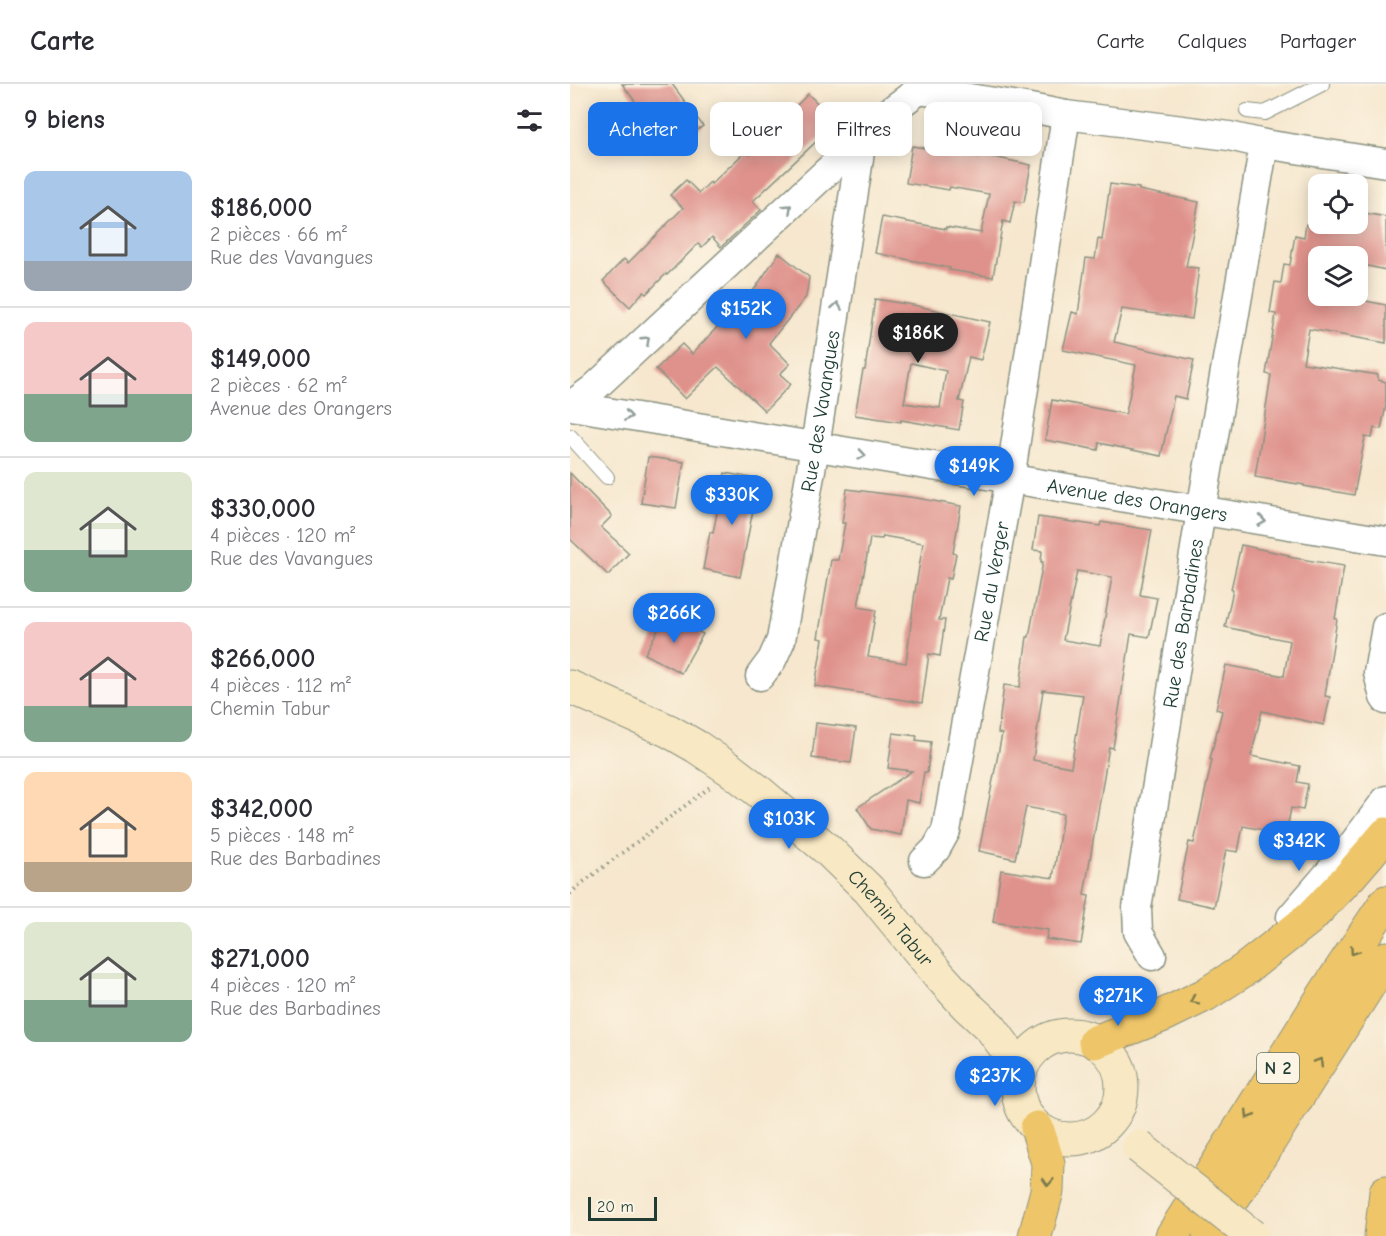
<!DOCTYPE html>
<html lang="fr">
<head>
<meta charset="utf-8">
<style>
	:root { --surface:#fff; --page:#f2f2f3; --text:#2b2b33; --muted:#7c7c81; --line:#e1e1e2; --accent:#1a73e8 }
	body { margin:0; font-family:"Comic Neue",sans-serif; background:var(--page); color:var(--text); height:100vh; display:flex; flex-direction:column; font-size:22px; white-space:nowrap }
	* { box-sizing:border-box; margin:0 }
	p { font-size:20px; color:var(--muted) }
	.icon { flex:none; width:33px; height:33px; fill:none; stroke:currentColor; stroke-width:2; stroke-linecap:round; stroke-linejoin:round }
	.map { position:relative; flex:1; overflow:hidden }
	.drawer { display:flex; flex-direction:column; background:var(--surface); width:570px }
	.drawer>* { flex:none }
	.hud { position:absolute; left:18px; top:18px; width:570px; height:54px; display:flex; gap:12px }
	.fabs { position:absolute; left:738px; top:90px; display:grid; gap:12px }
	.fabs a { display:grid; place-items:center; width:60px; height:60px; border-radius:12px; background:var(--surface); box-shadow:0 3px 15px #0003; font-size:30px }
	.scale { position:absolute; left:18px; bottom:15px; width:69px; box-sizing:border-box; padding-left:6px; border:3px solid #1f3d34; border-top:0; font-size:16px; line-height:21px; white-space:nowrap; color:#1f3d34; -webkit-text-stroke:4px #fcf5e5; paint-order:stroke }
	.price { position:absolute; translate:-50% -51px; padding:0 14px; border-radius:21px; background:var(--accent); color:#fff; font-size:20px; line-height:39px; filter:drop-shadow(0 2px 3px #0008) }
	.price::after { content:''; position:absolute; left:50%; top:36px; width:18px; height:14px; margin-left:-9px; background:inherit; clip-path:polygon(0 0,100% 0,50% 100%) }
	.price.current { background:#222; color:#fff }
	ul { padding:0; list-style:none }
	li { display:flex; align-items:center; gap:18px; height:150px; padding:0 24px }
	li+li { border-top:2px solid var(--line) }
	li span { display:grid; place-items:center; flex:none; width:168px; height:120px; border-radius:12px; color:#555 }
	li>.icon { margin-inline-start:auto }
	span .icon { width:72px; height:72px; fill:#fffc; stroke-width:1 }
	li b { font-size:26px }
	h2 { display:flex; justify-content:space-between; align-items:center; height:72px; padding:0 24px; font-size:26px }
	.pill { padding:0 21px; border-radius:12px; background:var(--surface); box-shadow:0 3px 15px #0003; font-size:21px; line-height:54px }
	.pill.current { background:var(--accent); color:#fff }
	header { display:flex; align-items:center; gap:36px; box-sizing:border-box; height:84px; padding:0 30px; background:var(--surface); border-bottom:2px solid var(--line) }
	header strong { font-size:28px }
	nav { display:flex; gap:33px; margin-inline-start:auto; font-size:21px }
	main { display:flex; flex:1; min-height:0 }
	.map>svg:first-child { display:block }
	.building { fill:#df928c; fill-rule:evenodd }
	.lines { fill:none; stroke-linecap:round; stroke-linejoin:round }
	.service-casing { stroke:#8a9281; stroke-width:16 }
	.minor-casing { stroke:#8a9281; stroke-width:31 }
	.secondary-casing { stroke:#8a9281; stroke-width:35 }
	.trunk-casing { stroke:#8a9281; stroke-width:35 }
	.path { stroke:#8a9281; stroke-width:4; stroke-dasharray:1.5 4.5; stroke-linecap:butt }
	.service { stroke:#fff; stroke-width:14 }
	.minor { stroke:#fff; stroke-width:28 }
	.secondary { stroke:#f8e8c3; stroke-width:33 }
	.trunk { stroke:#eec569; stroke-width:33 }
	.secondary-bridge-casing { stroke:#8a9281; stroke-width:35; stroke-linecap:butt }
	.secondary-bridge { stroke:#f8e8c3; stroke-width:33 }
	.oneway { stroke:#8f9e9a }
	.oneway2 { stroke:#7c7a4c }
	.labels { text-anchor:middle; stroke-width:4.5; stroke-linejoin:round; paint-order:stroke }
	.shield { fill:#fcf5e5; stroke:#617469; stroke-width:1.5 }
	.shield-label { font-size:18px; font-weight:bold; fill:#1f3d34 }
	.street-label { font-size:20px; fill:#1f3d34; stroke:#fcf5e5 }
</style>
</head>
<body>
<header>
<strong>Carte</strong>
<nav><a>Carte</a><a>Calques</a><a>Partager</a></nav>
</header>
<main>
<section class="drawer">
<h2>9 biens<svg class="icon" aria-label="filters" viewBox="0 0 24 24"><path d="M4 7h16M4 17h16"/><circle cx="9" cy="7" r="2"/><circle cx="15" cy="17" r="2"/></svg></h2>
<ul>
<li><span style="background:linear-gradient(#a9c7e8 75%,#9aa5b1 0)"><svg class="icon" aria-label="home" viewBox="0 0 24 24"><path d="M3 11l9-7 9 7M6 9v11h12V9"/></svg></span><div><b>$186,000</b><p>2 pièces · 66 m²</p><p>Rue des Vavangues</p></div></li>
<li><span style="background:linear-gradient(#f6c9c9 60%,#7fa58c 0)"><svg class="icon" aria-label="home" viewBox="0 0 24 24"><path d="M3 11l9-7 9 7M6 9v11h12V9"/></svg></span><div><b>$149,000</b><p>2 pièces · 62 m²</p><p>Avenue des Orangers</p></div></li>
<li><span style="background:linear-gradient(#dfe7d0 65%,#7fa58c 0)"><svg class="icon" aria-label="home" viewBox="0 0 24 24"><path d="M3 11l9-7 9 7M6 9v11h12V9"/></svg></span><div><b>$330,000</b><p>4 pièces · 120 m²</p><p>Rue des Vavangues</p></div></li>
<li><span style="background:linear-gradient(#f6c9c9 70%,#7fa58c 0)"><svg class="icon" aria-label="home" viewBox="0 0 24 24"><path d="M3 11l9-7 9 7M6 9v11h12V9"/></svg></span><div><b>$266,000</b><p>4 pièces · 112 m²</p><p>Chemin Tabur</p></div></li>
<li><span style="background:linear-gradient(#ffd9b3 75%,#b9a48a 0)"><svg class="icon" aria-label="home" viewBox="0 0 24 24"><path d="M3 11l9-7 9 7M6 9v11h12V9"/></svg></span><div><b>$342,000</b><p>5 pièces · 148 m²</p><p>Rue des Barbadines</p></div></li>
<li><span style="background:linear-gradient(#dfe7d0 65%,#7fa58c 0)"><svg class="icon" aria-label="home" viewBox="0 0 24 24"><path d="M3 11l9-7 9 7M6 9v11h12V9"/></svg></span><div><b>$271,000</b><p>4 pièces · 120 m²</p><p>Rue des Barbadines</p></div></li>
</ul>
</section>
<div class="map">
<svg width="816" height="1152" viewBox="0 0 816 1152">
	<rect width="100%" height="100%" fill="#fcf5e5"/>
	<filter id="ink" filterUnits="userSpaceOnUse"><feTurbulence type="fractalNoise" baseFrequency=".0167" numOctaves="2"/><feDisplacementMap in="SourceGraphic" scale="12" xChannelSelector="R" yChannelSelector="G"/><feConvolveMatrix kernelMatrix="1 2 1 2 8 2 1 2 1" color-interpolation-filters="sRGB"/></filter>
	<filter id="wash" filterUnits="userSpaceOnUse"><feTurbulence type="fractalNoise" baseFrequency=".008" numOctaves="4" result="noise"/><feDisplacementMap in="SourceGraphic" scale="24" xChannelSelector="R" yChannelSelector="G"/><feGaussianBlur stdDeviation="1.35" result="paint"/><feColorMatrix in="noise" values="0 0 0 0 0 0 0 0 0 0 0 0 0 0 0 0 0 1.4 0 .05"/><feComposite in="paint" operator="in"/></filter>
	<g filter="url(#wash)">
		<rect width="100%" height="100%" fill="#f6e7ce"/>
		<g id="blocks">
			<g class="building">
				<path d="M 52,0 L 102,0 L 133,42 L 101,65 Z"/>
				<path d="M 238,10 L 267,38 L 183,117 L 191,126 L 151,163 L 142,153 L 132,163 L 128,160 L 97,191 L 96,190 L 76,210 L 73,208 L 60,223 L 33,197 L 54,175 L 58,179 L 113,124 L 100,111 L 116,96 L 129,109 L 140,98 L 141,100 L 176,67 L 180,71 L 215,37 L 213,35 Z"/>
				<path d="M 342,62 L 409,73 L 410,70 L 461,81 L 454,118 L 445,117 L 440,139 L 433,137 L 423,193 L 379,186 L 380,184 L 305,169 L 312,133 L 376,145 L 376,143 L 411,149 L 419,110 L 380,103 L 379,106 L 336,99 Z"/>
				<path d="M 540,100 L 569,104 L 569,106 L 629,118 L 616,183 L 629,184 L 622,235 L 552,225 L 544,258 L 624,276 L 616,315 L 604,312 L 591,372 L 529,359 L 528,366 L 475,356 L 482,316 L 555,330 L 556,328 L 566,281 L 493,266 L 502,228 L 508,230 L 516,174 L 525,175 L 528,155 L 532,156 Z"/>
				<path d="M 794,129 L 816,133 L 816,186 L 788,180 L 788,172 L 748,172 L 748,183 L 744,212 L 785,220 L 786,215 L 816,221 L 816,259 L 739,245 L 733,279 L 808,291 L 808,296 L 816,298 L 816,322 L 811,345 L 804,344 L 802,354 L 795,353 L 784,411 L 734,402 L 734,401 L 685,393 L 701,291 L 696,290 L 706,230 L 700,229 L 705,198 L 711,199 L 714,180 L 720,181 L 725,151 L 734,153 L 736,140 L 792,140 Z"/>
				<path d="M 209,169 L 239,193 L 236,213 L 199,259 L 220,280 L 210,290 L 221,300 L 195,327 L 148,283 L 115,315 L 86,285 L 112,260 L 122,270 L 167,222 L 171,225 Z"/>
				<path d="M 305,215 L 343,221 L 420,238 L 411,276 L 399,273 L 389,317 L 394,318 L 389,346 L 331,336 L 331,338 L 285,331 L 293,286 L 295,286 ZM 341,279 L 376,287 L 370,324 L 334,319 Z"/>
				<path d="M 78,373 L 114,378 L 106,424 L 71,419 Z"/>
				<path d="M 0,389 L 42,432 L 31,443 L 59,469 L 38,491 L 0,455 Z"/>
				<path d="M 155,389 L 189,395 L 170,493 L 133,485 L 140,448 L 143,449 Z"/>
				<path d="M 277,405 L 347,414 L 391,422 L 383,469 L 386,470 L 381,495 L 377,494 L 369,536 L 375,536 L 370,572 L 359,570 L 352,619 L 245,602 L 253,555 L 248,554 L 261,476 L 268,476 L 275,439 L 272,439 ZM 313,452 L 353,459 L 345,508 L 336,579 L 298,573 L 306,526 L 288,523 L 300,454 L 312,455 Z"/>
				<path d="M 468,433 L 530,442 L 531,438 L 582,446 L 570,511 L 587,514 L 579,553 L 561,550 L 543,664 L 539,663 L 514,811 L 519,812 L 511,860 L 476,855 L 478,846 L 423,838 L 431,786 L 483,794 L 493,730 L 456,723 L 445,775 L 409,767 L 432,650 L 428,649 L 434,601 L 450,603 L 457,553 L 459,553 L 473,478 L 471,478 L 472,467 L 463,466 ZM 507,487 L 542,493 L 530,562 L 493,556 ZM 473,606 L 513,611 L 501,683 L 463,676 Z"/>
				<path d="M 671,461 L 719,471 L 718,473 L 774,482 L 765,535 L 767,535 L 755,612 L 760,613 L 754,641 L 692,627 L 681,672 L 730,682 L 727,698 L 738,700 L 733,726 L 721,724 L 716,750 L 673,742 L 668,768 L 656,766 L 644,823 L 607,815 L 619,758 L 624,759 L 642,676 L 640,675 L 652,627 L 646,625 L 656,581 L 714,592 L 720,557 L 655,543 L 663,506 L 661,505 Z"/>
				<path d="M 96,531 L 133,550 L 111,589 L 75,570 Z"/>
				<path d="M 246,639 L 286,644 L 281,679 L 242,674 Z"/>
				<path d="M 323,649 L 347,652 L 346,656 L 361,658 L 357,689 L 354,688 L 349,719 L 336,716 L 331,751 L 301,745 L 287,724 L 342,687 L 318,684 Z"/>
			</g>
		</g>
	</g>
	<g filter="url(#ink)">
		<use href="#blocks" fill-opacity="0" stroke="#8a9281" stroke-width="1.5"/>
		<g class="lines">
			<defs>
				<g id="service">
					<path d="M 677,27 L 695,29 L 752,0"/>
					<path d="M 0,352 L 37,393"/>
				</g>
				<g id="minor">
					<path d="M 349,6 L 455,23 L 496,31 L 659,52 L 694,60 L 816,79"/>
					<path d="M 0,322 L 23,305 L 292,55 L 322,26 L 349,6"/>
					<path id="s1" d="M 1,322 L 816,457"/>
					<path d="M 816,543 L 808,589 L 814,613 L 816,616"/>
					<path id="s2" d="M 190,592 L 202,576 L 211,556 L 245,363 L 292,55"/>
					<path id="s3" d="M 354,777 L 366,765 L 376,747 L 440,395 L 496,31"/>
					<path d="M 721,833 L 777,768 L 816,716"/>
					<path id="s4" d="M 582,872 L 568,848 L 567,824 L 631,427 L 694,60"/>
				</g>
				<g id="secondary">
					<path id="s5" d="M 0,603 L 99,647 L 127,663 L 161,686 L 187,706 L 258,766 L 299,806 L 368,890 L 396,921 L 421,944 L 451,985"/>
					<circle cx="500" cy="1003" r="52"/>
				</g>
				<g id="trunk">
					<path d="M 525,958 L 594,931 L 635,911 L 674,886 L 740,834 L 779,793 L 816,750"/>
					<path d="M 465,1152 L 477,1107 L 478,1079 L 467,1044"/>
					<path d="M 602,1152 L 754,911 L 816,818"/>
					<path d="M 639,1152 L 816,874"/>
					<path d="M 811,1152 L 816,1108"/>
				</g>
			</defs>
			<use href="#service" class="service-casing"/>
			<use href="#minor" class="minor-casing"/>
			<use href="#secondary" class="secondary-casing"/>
			<use href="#trunk" class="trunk-casing"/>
			<path class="path" d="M 0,810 L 8,802 L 140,703"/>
			<use href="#service" class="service"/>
			<use href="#minor" class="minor"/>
			<use href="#secondary" class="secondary"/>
			<use href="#trunk" class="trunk"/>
			<defs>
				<path id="secondary-bridge" d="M 569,1063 L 682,1152"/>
			</defs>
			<use href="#secondary-bridge" class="secondary-bridge-casing"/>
			<use href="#secondary-bridge" class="secondary-bridge"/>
		</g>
		<defs><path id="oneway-chevron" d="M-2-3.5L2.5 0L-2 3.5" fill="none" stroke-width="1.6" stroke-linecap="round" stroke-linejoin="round" transform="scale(1.5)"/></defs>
		<g class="oneway">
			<use href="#oneway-chevron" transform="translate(218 124) rotate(-43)"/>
			<use href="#oneway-chevron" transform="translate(267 222) rotate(-81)"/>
			<use href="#oneway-chevron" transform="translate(76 256) rotate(-43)"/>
			<use href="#oneway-chevron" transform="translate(58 332) rotate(9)"/>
			<use href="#oneway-chevron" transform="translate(292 371) rotate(9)"/>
			<use href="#oneway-chevron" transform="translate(692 437) rotate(9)"/>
		</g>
		<g class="oneway2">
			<use href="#oneway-chevron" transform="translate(784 867) rotate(124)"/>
			<use href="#oneway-chevron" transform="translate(624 916) rotate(154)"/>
			<use href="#oneway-chevron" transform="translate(749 978) rotate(-58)"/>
			<use href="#oneway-chevron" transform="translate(679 1031) rotate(122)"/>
			<use href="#oneway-chevron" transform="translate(478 1098) rotate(93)"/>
		</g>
	</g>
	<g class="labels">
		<rect class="shield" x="687" y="969" width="42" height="30" rx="4.5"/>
		<g class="shield-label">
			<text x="708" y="990">N 2</text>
		</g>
		<g class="street-label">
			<text dy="7" stroke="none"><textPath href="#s2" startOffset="274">Rue des Vavangues</textPath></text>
			<text dy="7" stroke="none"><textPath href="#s1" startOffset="574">Avenue des Orangers</textPath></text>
			<text dy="7" stroke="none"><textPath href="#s3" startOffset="291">Rue du Verger</textPath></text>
			<text dy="7" stroke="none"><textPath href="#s4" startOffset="340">Rue des Barbadines</textPath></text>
			<text dy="7" stroke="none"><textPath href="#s5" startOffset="400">Chemin Tabur</textPath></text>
		</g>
	</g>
</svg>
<div class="fabs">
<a><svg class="icon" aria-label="locate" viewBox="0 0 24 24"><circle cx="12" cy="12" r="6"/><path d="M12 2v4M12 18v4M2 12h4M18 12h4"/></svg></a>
<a><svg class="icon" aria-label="layers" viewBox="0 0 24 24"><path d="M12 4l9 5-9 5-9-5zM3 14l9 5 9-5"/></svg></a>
</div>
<div class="scale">20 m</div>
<b class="price" style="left:176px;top:256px">$152K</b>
<b class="price current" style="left:348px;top:280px">$186K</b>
<b class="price" style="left:404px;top:413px">$149K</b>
<b class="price" style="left:162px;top:442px">$330K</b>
<b class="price" style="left:104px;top:560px">$266K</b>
<b class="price" style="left:219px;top:766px">$103K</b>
<b class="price" style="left:729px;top:788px">$342K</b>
<b class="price" style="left:548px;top:943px">$271K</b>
<b class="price" style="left:425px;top:1023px">$237K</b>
<div class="hud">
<a class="pill current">Acheter</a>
<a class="pill">Louer</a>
<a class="pill">Filtres</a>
<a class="pill">Nouveau</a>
</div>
</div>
</main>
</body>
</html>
